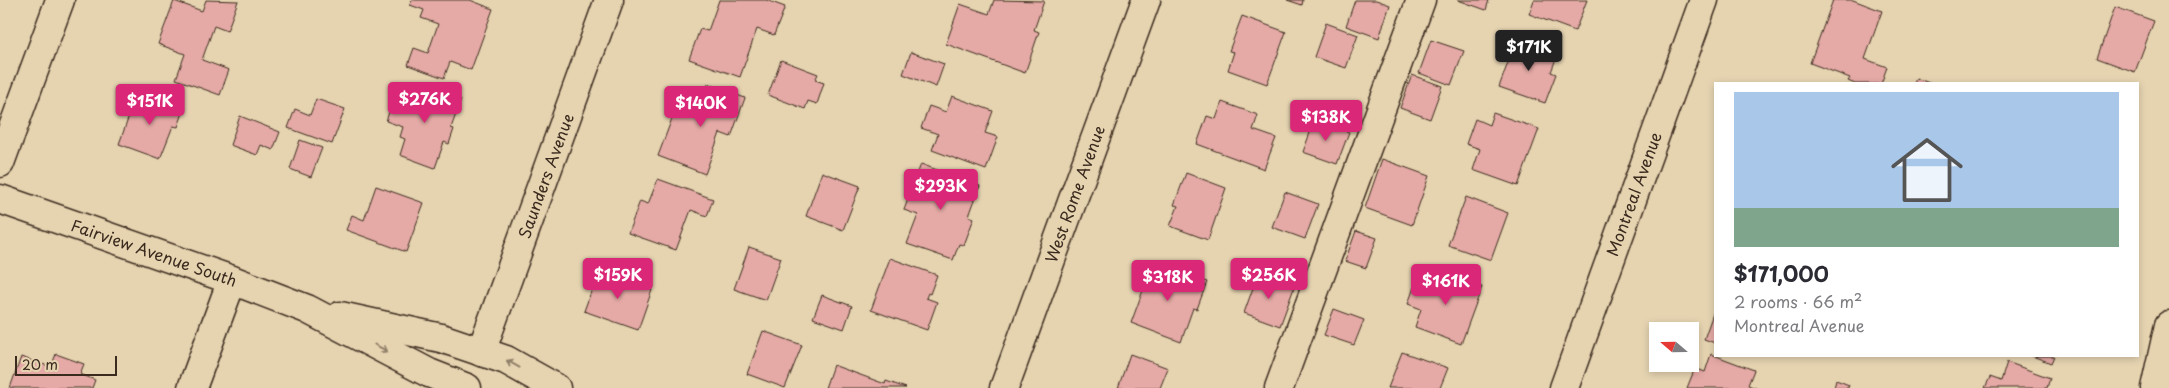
<!DOCTYPE html>
<html lang="en">
<head>
<meta charset="utf-8">
<style>
	:root { --surface:#fff; --page:#f2f2f3; --text:#2b2b33; --muted:#7c7c81; --line:#e1e1e2; --accent:#db2777 }
	body { margin:0; font-family:"Playpen Sans",sans-serif; background:var(--page); color:var(--text); height:100vh; display:flex; flex-direction:column; font-size:19px; white-space:nowrap }
	* { box-sizing:border-box; margin:0 }
	p { font-size:16px; color:var(--muted) }
	.icon { flex:none; width:28px; height:28px; fill:none; stroke:currentColor; stroke-width:2; stroke-linecap:round; stroke-linejoin:round }
	.map { position:relative; flex:1; overflow:hidden }
	.panel { position:absolute; left:1714px; top:82px; width:425px; height:275px; display:flex; flex-direction:column; background:var(--surface); border-radius:0px; box-shadow:0 2px 8px #0003 }
	.panel>* { flex:none }
	.needle { width:32px; rotate:290deg }
	.fabs { position:absolute; left:1649px; top:322px; display:grid; gap:10px }
	.fabs a { display:grid; place-items:center; width:50px; height:50px; border-radius:0px; background:var(--surface); box-shadow:0 2px 8px #0003; font-size:25px }
	.scale { position:absolute; left:15px; bottom:12px; width:102px; box-sizing:border-box; padding-left:5px; border:2px solid #3b2a1e; border-top:0; font-size:14px; line-height:18px; white-space:nowrap; color:#3b2a1e; -webkit-text-stroke:4px #e6d4b1; paint-order:stroke }
	.price { position:absolute; translate:-50% -42px; padding:0 11px; border-radius:5px; background:var(--accent); color:#fff; font-size:16px; line-height:32px; filter:drop-shadow(0 1px 2px #0008) }
	.price::after { content:''; position:absolute; left:50%; top:30px; width:15px; height:11px; margin-left:-8px; background:inherit; clip-path:polygon(0 0,100% 0,50% 100%) }
	.price.active { background:#222; color:#fff }
	ul { padding:0; list-style:none }
	li { display:grid; align-content:center; gap:10px; height:265px; padding:0 20px }
	li+li { border-top:1px solid var(--line) }
	li span { display:grid; place-items:center; height:155px; border-radius:0px; color:#555 }
	li>.icon { margin-inline-start:auto }
	span .icon { width:90px; height:90px; fill:#fffc; stroke-width:1 }
	li b { font-size:21px }
	.map>svg:first-child { display:block }
	.building { fill:#e5aaa6; stroke:#3b2a1e }
	.lines { fill:none; stroke-linecap:round; stroke-linejoin:round }
	.minor-casing { stroke:#3b2a1e; stroke-width:31 }
	.minor { stroke:#e6d4b1; stroke-width:28 }
	.oneway { stroke:#907f68 }
	.labels { text-anchor:middle; stroke-width:4; stroke-linejoin:round; paint-order:stroke }
	.street-label { font-size:16px; fill:#3b2a1e; stroke:#e6d4b1 }
</style>
</head>
<body>
<div class="map">
<svg width="2169" height="388" viewBox="0 0 2169 388">
	<rect width="100%" height="100%" fill="#e6d4b1"/>
	<filter id="ink" filterUnits="userSpaceOnUse"><feTurbulence type="fractalNoise" baseFrequency=".02" numOctaves="2"/><feDisplacementMap in="SourceGraphic" scale="10" xChannelSelector="R" yChannelSelector="G"/><feConvolveMatrix kernelMatrix="1 2 1 2 8 2 1 2 1" color-interpolation-filters="sRGB"/></filter>
	<g filter="url(#ink)">
		<g class="building">
			<path d="M 206,0 L 238,1 L 227,31 L 214,26 L 202,60 L 229,70 L 220,95 L 176,79 L 185,54 L 158,44 L 174,1 L 202,11 Z"/>
			<path d="M 412,0 L 470,0 L 493,9 L 471,70 L 450,62 L 444,78 L 408,65 L 414,48 L 428,53 L 438,24 L 421,18 L 424,10 L 410,5 Z"/>
			<path d="M 719,0 L 766,0 L 785,7 L 774,35 L 757,29 L 740,77 L 689,59 L 700,29 L 708,31 Z"/>
			<path d="M 994,0 L 1044,1 L 1034,30 L 1039,32 L 1025,73 L 946,44 L 960,4 L 989,14 Z"/>
			<path d="M 1287,0 L 1303,0 L 1302,5 Z"/>
			<path d="M 1355,0 L 1376,0 L 1390,5 L 1379,38 L 1346,26 Z"/>
			<path d="M 1458,0 L 1489,0 L 1486,10 Z"/>
			<path d="M 1534,0 L 1587,0 L 1575,31 L 1529,14 Z"/>
			<path d="M 1833,0 L 1853,0 L 1882,11 L 1865,59 L 1887,67 L 1881,84 L 1855,84 L 1848,81 L 1850,78 L 1810,63 Z"/>
			<path d="M 2115,7 L 2154,21 L 2135,72 L 2097,58 Z"/>
			<path d="M 1242,16 L 1286,32 L 1267,84 L 1228,70 L 1234,52 L 1229,51 Z"/>
			<path d="M 1326,23 L 1358,35 L 1346,68 L 1314,57 Z"/>
			<path d="M 1431,40 L 1464,51 L 1451,85 L 1419,73 Z"/>
			<path d="M 1516,41 L 1557,56 L 1551,72 L 1556,74 L 1545,103 L 1499,87 Z"/>
			<path d="M 911,52 L 944,64 L 936,87 L 903,74 Z"/>
			<path d="M 781,60 L 818,74 L 815,80 L 824,83 L 817,104 L 808,101 L 805,109 L 768,95 Z"/>
			<path d="M 1412,75 L 1442,86 L 1430,119 L 1400,108 Z"/>
			<path d="M 1916,78 L 1932,84 L 1914,84 Z"/>
			<path d="M 708,84 L 745,98 L 731,137 L 720,133 L 705,174 L 658,156 L 680,97 L 701,104 Z"/>
			<path d="M 419,85 L 461,100 L 451,128 L 454,129 L 449,144 L 444,142 L 435,168 L 400,155 L 405,139 L 400,137 L 403,127 L 386,121 L 393,100 L 411,107 Z"/>
			<path d="M 137,94 L 184,110 L 178,127 L 173,126 L 160,159 L 119,144 Z"/>
			<path d="M 952,96 L 993,111 L 985,133 L 998,137 L 986,170 L 932,150 L 938,134 L 921,128 L 929,106 L 946,112 Z"/>
			<path d="M 316,99 L 345,109 L 332,144 L 288,128 L 295,109 L 310,115 Z"/>
			<path d="M 1222,102 L 1258,115 L 1253,130 L 1276,138 L 1264,169 L 1197,144 L 1207,116 L 1216,119 Z"/>
			<path d="M 1493,113 L 1539,129 L 1518,186 L 1473,170 L 1480,149 L 1466,144 L 1475,119 L 1489,125 Z"/>
			<path d="M 240,116 L 280,132 L 273,150 L 261,145 L 257,155 L 230,145 Z"/>
			<path d="M 1315,119 L 1349,132 L 1337,164 L 1303,152 Z"/>
			<path d="M 300,140 L 322,148 L 311,177 L 290,169 Z"/>
			<path d="M 1382,159 L 1429,176 L 1412,225 L 1365,208 Z"/>
			<path d="M 921,164 L 980,186 L 969,216 L 974,218 L 964,245 L 959,244 L 953,260 L 907,244 L 918,215 L 904,210 Z"/>
			<path d="M 822,172 L 860,186 L 843,230 L 806,216 Z"/>
			<path d="M 1186,173 L 1226,188 L 1208,240 L 1170,226 L 1178,206 L 1174,205 Z"/>
			<path d="M 658,179 L 713,199 L 707,216 L 691,210 L 676,250 L 628,233 L 640,201 L 648,204 Z"/>
			<path d="M 376,186 L 424,203 L 406,252 L 346,230 L 352,215 L 364,220 Z"/>
			<path d="M 1285,192 L 1318,204 L 1305,239 L 1272,227 Z"/>
			<path d="M 1466,197 L 1508,213 L 1491,260 L 1448,245 Z"/>
			<path d="M 1356,231 L 1377,238 L 1366,268 L 1345,261 Z"/>
			<path d="M 749,247 L 781,258 L 766,300 L 734,289 Z"/>
			<path d="M 890,258 L 937,275 L 930,294 L 928,293 L 926,298 L 937,302 L 927,330 L 871,310 Z"/>
			<path d="M 1153,263 L 1207,282 L 1197,309 L 1193,308 L 1181,342 L 1131,323 Z"/>
			<path d="M 599,270 L 652,290 L 638,330 L 584,311 Z"/>
			<path d="M 1436,270 L 1482,287 L 1461,344 L 1415,327 L 1421,309 L 1408,304 L 1414,287 L 1428,291 Z"/>
			<path d="M 1258,274 L 1294,288 L 1280,326 L 1244,313 Z"/>
			<path d="M 822,295 L 852,306 L 844,329 L 813,318 Z"/>
			<path d="M 1715,308 L 1715,343 L 1704,339 Z"/>
			<path d="M 1334,309 L 1364,320 L 1354,345 L 1324,335 Z"/>
			<path d="M 763,331 L 802,345 L 785,388 L 747,374 Z"/>
			<path d="M 1402,352 L 1448,368 L 1440,388 L 1388,388 Z"/>
			<path d="M 56,354 L 84,364 L 80,374 L 95,380 L 92,388 L 10,388 L 21,357 L 51,367 Z"/>
			<path d="M 1130,354 L 1168,368 L 1160,388 L 1118,388 Z"/>
			<path d="M 1711,354 L 1754,370 L 1748,385 L 1756,388 L 1687,388 L 1695,368 L 1705,372 Z"/>
			<path d="M 2032,356 L 2054,356 L 2051,363 Z"/>
			<path d="M 2007,362 L 2050,378 L 2047,388 L 1985,388 L 1990,377 L 2001,381 Z"/>
			<path d="M 833,365 L 885,384 L 886,381 L 906,388 L 825,388 Z"/>
			<path d="M 1836,380 L 1849,385 L 1848,388 L 1834,388 Z"/>
		</g>
		<g class="lines">
			<defs>
				<g id="minor">
					<path d="M 0,163 L 60,0"/>
					<path d="M 0,199 L 232,280 L 307,309 L 429,373 L 467,388"/>
					<path d="M 340,316 L 441,338 L 506,360 L 556,388"/>
					<path d="M 481,352 L 609,0"/>
					<path d="M 192,388 L 232,280"/>
					<path d="M 1004,388 L 1146,0"/>
					<path d="M 1279,388 L 1421,0"/>
					<path d="M 1564,388 L 1704,0"/>
					<path d="M 2155,388 L 2169,325"/>
				</g>
			</defs>
			<use href="#minor" class="minor-casing"/>
			<use href="#minor" class="minor"/>
		</g>
		<defs><path id="oneway-shaft" d="M-6 0H5M1.5-3L5.5 0L1.5 3" fill="none" stroke-width="1.6" stroke-linecap="round" stroke-linejoin="round" transform="scale(1.25)"/></defs>
		<g class="oneway">
			<use href="#oneway-shaft" transform="translate(381 348) rotate(28)"/>
			<use href="#oneway-shaft" transform="translate(513 364) rotate(-151)"/>
		</g>
	</g>
	<g class="labels">
		<g class="street-label">
			<text transform="translate(546 176) rotate(-70)" y="6">Saunders Avenue</text>
			<text transform="translate(1075 194) rotate(-70)" y="6">West Rome Avenue</text>
			<text transform="translate(1634 194) rotate(-70)" y="6">Montreal Avenue</text>
			<text transform="translate(154 253) rotate(19)" y="6">Fairview Avenue South</text>
		</g>
	</g>
</svg>
<div class="fabs">
<a><svg class="needle" viewBox="-14 -14 28 28"><path d="M0-13l5 13h-10z" fill="#e53935"/><path d="M0 13l5-13h-10z" fill="#7c7c81"/></svg></a>
</div>
<div class="scale">20 m</div>
<b class="price active" style="left:1529px;top:72px">$171K</b>
<b class="price" style="left:425px;top:124px">$276K</b>
<b class="price" style="left:150px;top:126px">$151K</b>
<b class="price" style="left:701px;top:128px">$140K</b>
<b class="price" style="left:1326px;top:142px">$138K</b>
<b class="price" style="left:941px;top:211px">$293K</b>
<b class="price" style="left:618px;top:300px">$159K</b>
<b class="price" style="left:1269px;top:300px">$256K</b>
<b class="price" style="left:1168px;top:302px">$318K</b>
<b class="price" style="left:1446px;top:306px">$161K</b>
<section class="panel">
<ul>
<li><span style="background:linear-gradient(#a9c7e8 75%,#7fa58c 0)"><svg class="icon" aria-label="home" viewBox="0 0 24 24"><path d="M3 11l9-7 9 7M6 9v11h12V9"/></svg></span><div><b>$171,000</b><p>2 rooms · 66 m²</p><p>Montreal Avenue</p></div></li>
</ul>
</section>
</div>
</body>
</html>
